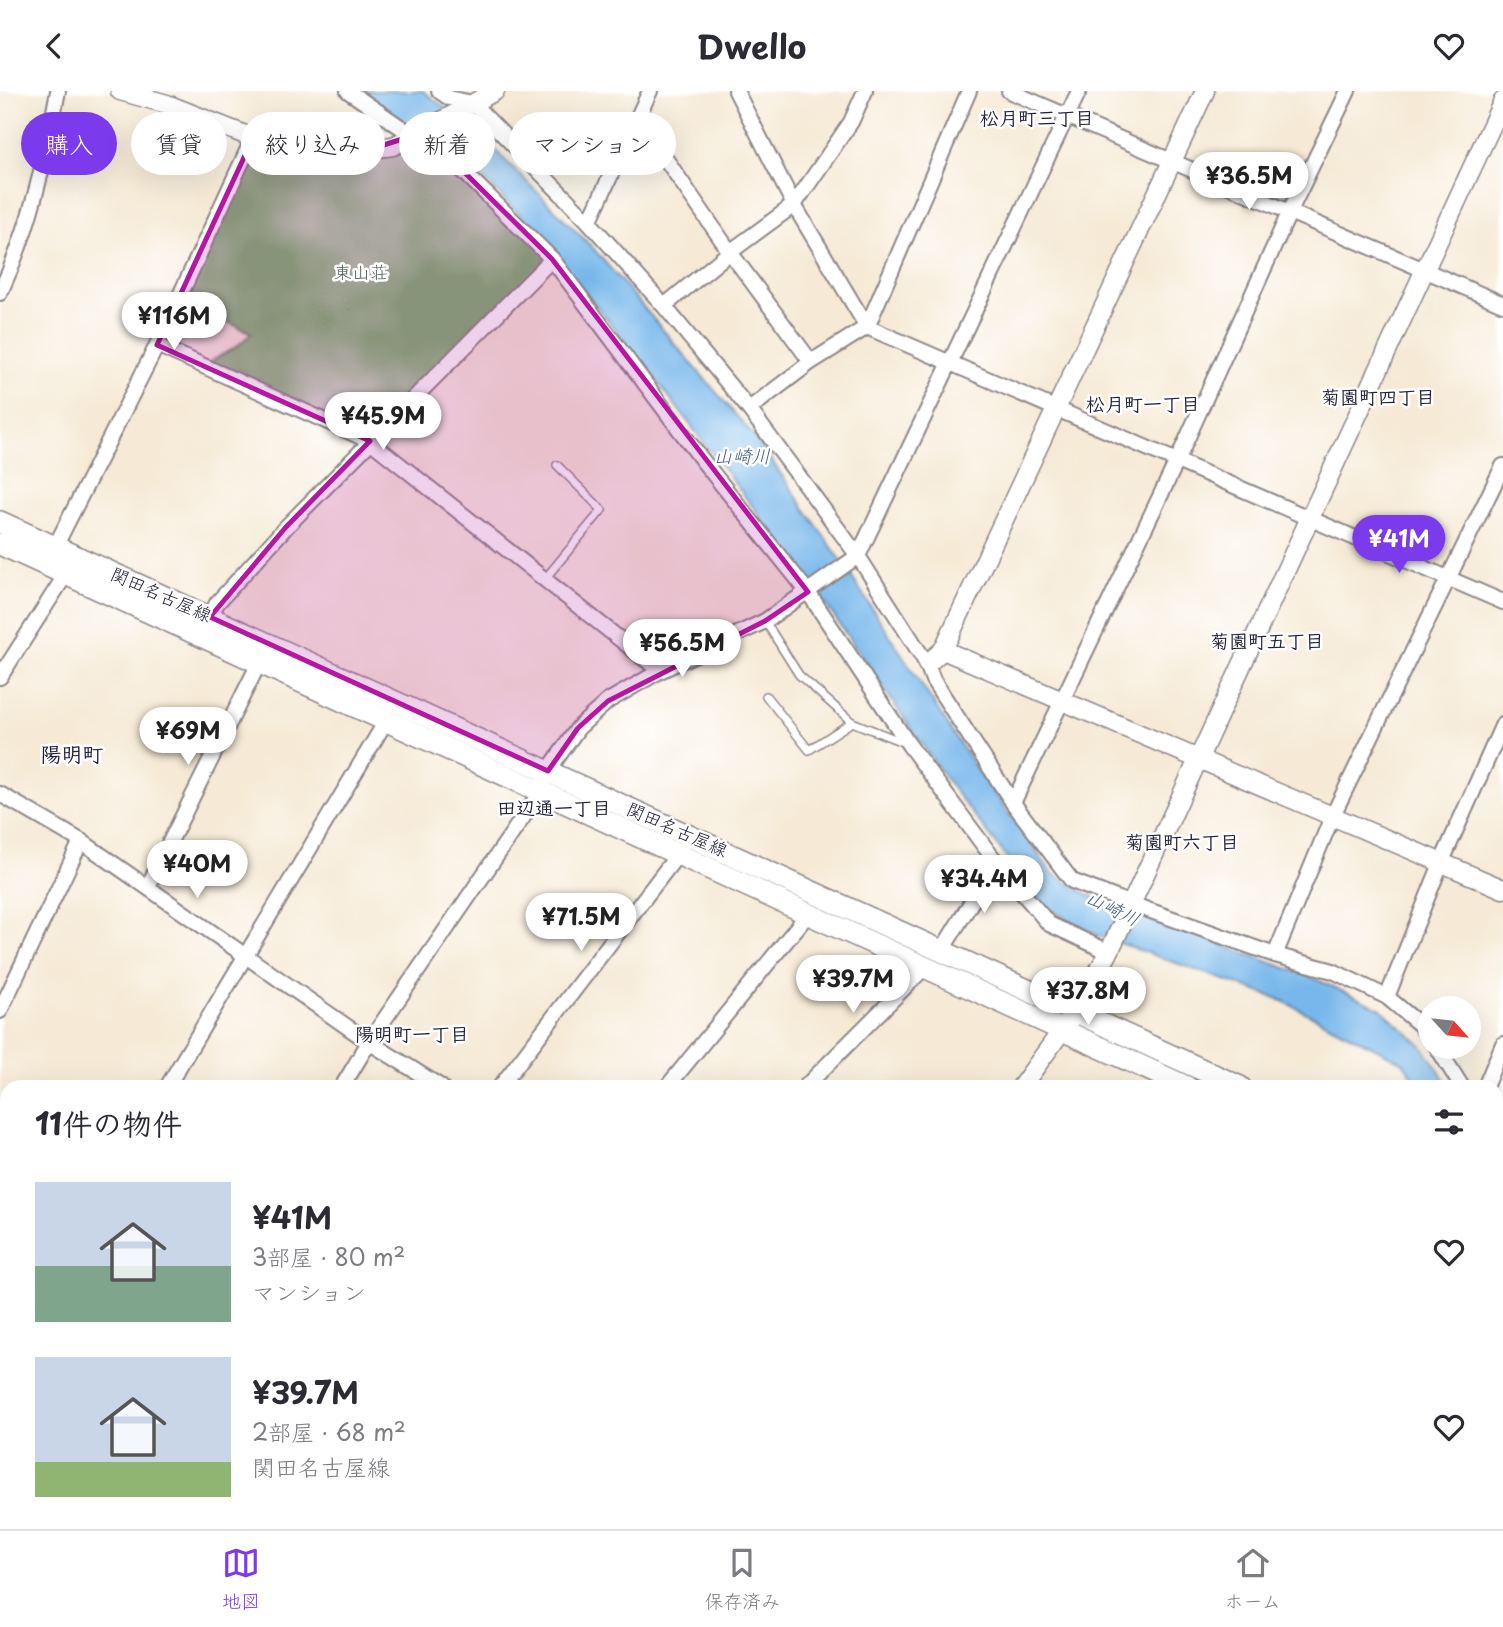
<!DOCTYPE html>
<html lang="ja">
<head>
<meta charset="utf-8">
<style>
	:root { --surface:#fff; --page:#f2f2f3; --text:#2b2b33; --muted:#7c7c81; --line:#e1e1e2; --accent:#7c3aed }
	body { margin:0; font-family:"Playpen Sans","Klee One",sans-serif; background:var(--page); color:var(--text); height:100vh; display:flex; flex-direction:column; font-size:26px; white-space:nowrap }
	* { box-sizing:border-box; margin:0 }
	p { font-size:23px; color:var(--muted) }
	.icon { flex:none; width:38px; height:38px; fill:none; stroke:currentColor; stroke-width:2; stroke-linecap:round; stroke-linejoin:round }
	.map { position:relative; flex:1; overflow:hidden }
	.details { position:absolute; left:0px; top:989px; width:1503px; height:450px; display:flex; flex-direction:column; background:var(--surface); border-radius:21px 21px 0 0; box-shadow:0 7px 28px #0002 }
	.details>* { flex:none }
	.hud { position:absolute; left:21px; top:21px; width:700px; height:63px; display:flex; gap:14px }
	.needle { width:46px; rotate:117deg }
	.tools { position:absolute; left:1418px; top:905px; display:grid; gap:14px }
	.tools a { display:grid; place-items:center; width:63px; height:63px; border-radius:50%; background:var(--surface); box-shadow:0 7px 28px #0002; font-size:35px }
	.price { position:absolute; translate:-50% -60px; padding:0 16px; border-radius:24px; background:#fff; color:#222; font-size:23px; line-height:46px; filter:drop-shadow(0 2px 4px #0008) }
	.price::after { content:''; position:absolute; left:50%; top:42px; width:21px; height:16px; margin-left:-10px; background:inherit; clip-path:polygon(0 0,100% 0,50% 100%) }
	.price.active { background:var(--accent); color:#fff }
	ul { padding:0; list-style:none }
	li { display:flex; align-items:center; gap:21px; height:175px; padding:0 35px }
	li span { display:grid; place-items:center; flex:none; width:196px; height:140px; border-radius:0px; color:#555 }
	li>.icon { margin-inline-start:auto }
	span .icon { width:84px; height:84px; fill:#fffc; stroke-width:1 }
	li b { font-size:30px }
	h2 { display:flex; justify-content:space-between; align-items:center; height:84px; padding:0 35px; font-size:30px }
	.pill { padding:0 24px; border-radius:32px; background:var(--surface); box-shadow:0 7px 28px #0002; font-size:24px; line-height:63px }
	.pill.active { background:var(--accent); color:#fff }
	header { display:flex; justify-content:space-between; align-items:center; height:91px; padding:0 35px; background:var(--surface); font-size:32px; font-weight:700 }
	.tabs { display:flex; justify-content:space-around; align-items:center; height:98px; border-top:2px solid var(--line); background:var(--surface); font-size:19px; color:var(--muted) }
	.tabs a { display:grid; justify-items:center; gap:4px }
	.tabs .active { color:var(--accent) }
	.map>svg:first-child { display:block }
	.forest { fill:#7eb370; stroke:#506a56; stroke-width:2 }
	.water { fill:#77b7eb; stroke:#4c6c93; stroke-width:2 }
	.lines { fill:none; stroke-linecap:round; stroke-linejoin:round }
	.service-casing { stroke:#8c8688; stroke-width:10 }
	.minor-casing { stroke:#8c8688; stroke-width:18 }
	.tertiary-casing { stroke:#8c8688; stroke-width:21 }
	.primary-casing { stroke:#8c8688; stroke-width:24 }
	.service { stroke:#fff; stroke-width:7 }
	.minor { stroke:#fff; stroke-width:14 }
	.tertiary { stroke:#fff; stroke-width:18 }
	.primary { stroke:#fff; stroke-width:21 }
	.marked { fill:#b5179e; fill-opacity:0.2; stroke:#b5179e; stroke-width:5; stroke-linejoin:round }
	.labels { text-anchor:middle; stroke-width:5; stroke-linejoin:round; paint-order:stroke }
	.park-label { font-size:18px; fill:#4d5f54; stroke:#fff }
	.street-label { font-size:18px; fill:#22223b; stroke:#fff }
	.neighbourhood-label { font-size:19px; font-weight:bold; fill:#22223b; stroke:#fff }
	.water-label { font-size:19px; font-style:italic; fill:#445e81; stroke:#fff }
	.quarter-label { font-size:21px; font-weight:bold; fill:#22223b; stroke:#fff }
</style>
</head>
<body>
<header><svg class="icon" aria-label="back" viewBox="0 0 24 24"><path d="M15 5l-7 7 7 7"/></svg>Dwello<svg class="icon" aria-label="heart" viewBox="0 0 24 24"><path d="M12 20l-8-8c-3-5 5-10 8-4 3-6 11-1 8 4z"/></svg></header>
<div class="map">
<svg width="1503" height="1438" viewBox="0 0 1503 1438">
	<rect width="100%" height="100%" fill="#fff"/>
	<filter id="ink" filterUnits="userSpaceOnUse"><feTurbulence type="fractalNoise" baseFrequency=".0143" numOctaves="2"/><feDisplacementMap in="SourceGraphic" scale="14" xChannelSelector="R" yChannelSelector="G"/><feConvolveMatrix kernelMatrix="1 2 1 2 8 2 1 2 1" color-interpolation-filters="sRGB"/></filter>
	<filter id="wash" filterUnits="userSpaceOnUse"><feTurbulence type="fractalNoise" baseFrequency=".00686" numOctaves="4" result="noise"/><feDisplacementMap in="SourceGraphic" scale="28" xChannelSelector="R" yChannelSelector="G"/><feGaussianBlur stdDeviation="1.57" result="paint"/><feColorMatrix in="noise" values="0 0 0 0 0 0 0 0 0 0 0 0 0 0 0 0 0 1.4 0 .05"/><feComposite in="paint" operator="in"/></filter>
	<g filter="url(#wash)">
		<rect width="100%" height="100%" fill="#f6ead6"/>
		<path class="forest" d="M 422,41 L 552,168 L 370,350 L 203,275 L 237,255 L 252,242 L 178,209 L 253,47 L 371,58 Z"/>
		<g class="water">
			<path d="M 363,0 L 423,0 L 480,44 L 592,156 L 758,350 L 838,465 L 975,676 L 1052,782 L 1085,802 L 1118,817 L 1306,884 L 1380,917 L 1422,955 L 1450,996 L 1421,996 L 1403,971 L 1279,908 L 1099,845 L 1047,817 L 953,698 L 811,492 L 640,268 L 532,136 L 487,91 Z"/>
			<path d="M 1496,1067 L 1503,1078 L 1503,1114 L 1496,1103 Z"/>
		</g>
	</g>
	<g filter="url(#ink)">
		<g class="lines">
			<defs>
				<g id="service">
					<path d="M 544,489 L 602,419 L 557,374"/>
					<path d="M 765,530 L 799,584 L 852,631 L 905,652"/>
					<path d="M 766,605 L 809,659 L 852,631"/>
				</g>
				<g id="minor">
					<path d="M 348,0 L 460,77 L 552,168 L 703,370 L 808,501 L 909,654 L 996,771 L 1049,833 L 1109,861"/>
					<path d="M 439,0 L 449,7 L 472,12 L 589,131 L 664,215 L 749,318 L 858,465 L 927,573 L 933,589 L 1013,712 L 1072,790 L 1131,813 L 1275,864 L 1333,880 L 1387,906 L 1419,933 L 1430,947"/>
					<path d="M 736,0 L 794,114 L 867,236 L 1503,511"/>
					<path d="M 1009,0 L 1503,213"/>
					<path d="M 638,28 L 730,161 L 811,271"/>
					<path d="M 589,131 L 650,0"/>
					<path d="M 0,202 C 31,135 44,72 58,0"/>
					<path d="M 664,215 L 730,161 L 794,114 L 851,31 L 865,0"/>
					<path d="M 157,254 L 370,350 L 660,580"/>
					<path d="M 749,318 L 811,271 L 867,236 L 969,0"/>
					<path d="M 55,456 L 157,254 L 253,47"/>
					<path d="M 206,534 L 217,512 L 286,436 L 552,168"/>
					<path d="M 0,586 L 66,483"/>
					<path d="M 0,703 L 81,750 L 369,951 L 441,996"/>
					<path d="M 1013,712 L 1177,370 L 1290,120 L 1348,0"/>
					<path d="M 148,795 L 259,572"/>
					<path d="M 942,859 L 996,771"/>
					<path d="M 1275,864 L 1332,726 L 1503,375"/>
					<path d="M 1387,906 L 1442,770 L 1503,633"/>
					<path d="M 0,920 L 81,750"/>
					<path d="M 1437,956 L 1462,996"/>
					<path d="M 167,996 L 389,625"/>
					<path d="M 342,996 L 369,951 L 541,700 L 548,680 L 578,637 L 608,610 L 660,580 L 765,530 L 858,465 L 1079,0"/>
					<path d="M 500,996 L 682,758"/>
					<path d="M 667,996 L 808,823"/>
					<path d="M 805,996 L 925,876"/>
					<path d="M 1485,996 L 1503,953"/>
					<path d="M 1496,1048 L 1503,1058"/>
					<path d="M 0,1081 L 7,1083"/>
					<path d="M 0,1274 L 7,1262"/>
					<path d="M 0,1342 L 7,1346"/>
					<path d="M 151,1432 L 163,1438"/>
					<path d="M 332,1432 L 341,1438"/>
					<path d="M 891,1432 L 897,1438"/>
					<path d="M 1239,1432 L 1244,1438"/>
					<path d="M 1492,1432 L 1499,1438"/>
					<path d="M 71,1438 L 74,1432"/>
					<path d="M 444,1438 L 448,1432"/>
					<path d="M 837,1438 L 841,1432"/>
					<path d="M 1039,1438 L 1044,1432"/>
					<path d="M 1216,1438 L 1222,1432"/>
				</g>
				<g id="tertiary">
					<path d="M 120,0 L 167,13 L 253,47 L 371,58 L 393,55 L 422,41 L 495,0"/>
					<path d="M 943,559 L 1503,798"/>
					<path d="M 927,573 L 943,559 L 1205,0"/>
					<path d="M 1021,996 L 1076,920 L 1109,861 L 1503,10"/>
					<path d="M 644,1438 L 650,1432"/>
				</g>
				<g id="primary">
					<path d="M 0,431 L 1240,996"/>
					<path d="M 0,453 L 1187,996"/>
					<path d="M 1496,1114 L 1503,1117"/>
					<path d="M 1496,1136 L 1503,1139"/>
				</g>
			</defs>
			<use href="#service" class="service-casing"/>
			<use href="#minor" class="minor-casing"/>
			<use href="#tertiary" class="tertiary-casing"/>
			<use href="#primary" class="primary-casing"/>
			<use href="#service" class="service"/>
			<use href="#minor" class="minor"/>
			<use href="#tertiary" class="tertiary"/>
			<use href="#primary" class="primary"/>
		</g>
	</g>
	<path class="marked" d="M 415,44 L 460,77 L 552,168 L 808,501 L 765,530 L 608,610 L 578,637 L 548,680 L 210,526 L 286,436 L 370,350 L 157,254 L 253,47 L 371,58 Z"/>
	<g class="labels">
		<g class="park-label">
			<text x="361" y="188">東山荘</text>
		</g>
		<g class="street-label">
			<text transform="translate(161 504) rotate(24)" y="6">関田名古屋線</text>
			<text transform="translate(677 739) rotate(24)" y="6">関田名古屋線</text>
		</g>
		<g class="neighbourhood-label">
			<text x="1037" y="34">松月町三丁目</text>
			<text x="1378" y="313">菊園町四丁目</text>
			<text x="1143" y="320">松月町一丁目</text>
			<text x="1267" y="557">菊園町五丁目</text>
			<text x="554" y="724">田辺通一丁目</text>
			<text x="1182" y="758">菊園町六丁目</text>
			<text x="412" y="950">陽明町一丁目</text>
		</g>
		<g class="water-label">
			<text x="742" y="372">山崎川</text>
			<text transform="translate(1113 817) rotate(26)" y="7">山崎川</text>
		</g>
		<g class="quarter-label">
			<text x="72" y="671">陽明町</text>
		</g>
	</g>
</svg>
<div class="tools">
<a><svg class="needle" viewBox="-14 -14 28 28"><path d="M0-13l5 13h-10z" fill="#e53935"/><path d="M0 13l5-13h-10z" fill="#7c7c81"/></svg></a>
</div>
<b class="price" style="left:1249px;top:121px">¥36.5M</b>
<b class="price" style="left:174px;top:261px">¥116M</b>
<b class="price" style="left:383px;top:361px">¥45.9M</b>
<b class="price active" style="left:1399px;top:484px">¥41M</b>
<b class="price" style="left:682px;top:588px">¥56.5M</b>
<b class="price" style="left:188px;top:676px">¥69M</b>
<b class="price" style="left:197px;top:809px">¥40M</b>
<b class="price" style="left:984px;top:824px">¥34.4M</b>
<b class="price" style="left:581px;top:862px">¥71.5M</b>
<b class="price" style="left:853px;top:924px">¥39.7M</b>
<b class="price" style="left:1088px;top:936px">¥37.8M</b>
<div class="hud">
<a class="pill active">購入</a>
<a class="pill">賃貸</a>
<a class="pill">絞り込み</a>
<a class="pill">新着</a>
<a class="pill">マンション</a>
</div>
<section class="details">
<h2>11件の物件<svg class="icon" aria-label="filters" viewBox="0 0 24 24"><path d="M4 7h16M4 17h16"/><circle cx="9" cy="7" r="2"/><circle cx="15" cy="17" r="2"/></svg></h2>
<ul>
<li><span style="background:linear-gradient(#c9d6e8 60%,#7fa58c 0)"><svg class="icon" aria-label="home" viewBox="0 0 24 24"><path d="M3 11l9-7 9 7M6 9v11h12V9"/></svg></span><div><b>¥41M</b><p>3部屋 · 80 m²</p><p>マンション</p></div><svg class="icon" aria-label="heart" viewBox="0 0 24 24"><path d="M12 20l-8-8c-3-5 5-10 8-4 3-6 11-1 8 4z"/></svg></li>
<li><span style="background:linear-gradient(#c9d6e8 75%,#8fb573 0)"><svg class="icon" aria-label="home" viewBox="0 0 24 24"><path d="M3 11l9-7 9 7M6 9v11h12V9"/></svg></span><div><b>¥39.7M</b><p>2部屋 · 68 m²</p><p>関田名古屋線</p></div><svg class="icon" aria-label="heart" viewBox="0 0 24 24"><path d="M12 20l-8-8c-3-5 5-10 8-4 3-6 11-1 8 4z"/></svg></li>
</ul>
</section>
</div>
<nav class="tabs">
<a class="active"><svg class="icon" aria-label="map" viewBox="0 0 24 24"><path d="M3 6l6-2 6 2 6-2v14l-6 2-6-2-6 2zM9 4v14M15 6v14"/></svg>地図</a>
<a><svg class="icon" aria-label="saved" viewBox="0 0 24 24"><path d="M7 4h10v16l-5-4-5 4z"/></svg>保存済み</a>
<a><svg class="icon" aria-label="home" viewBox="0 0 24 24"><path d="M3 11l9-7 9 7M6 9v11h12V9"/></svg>ホーム</a>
</nav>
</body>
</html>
